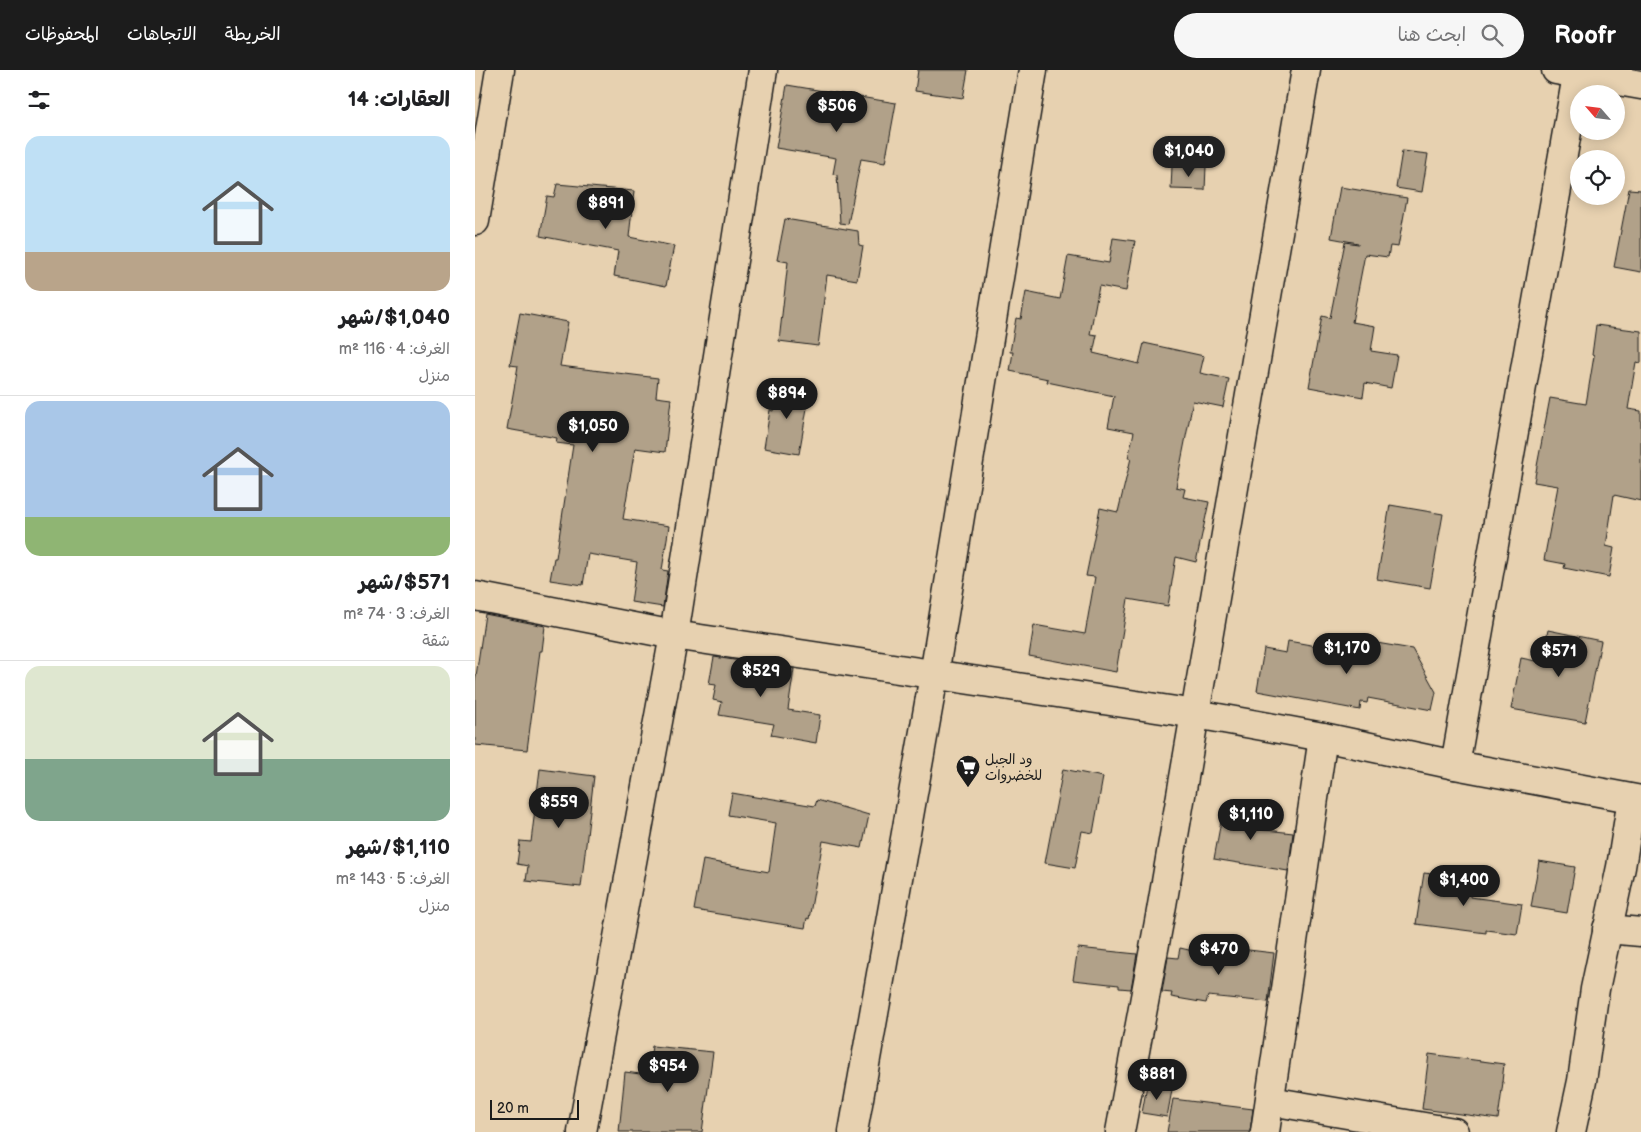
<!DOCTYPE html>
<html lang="ar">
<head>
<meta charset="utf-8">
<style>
	:root { --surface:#fff; --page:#f6f6f6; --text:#202124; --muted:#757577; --line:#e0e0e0; --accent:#1c1c1c }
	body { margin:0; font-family:"Balsamiq Sans","Playpen Sans Arabic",sans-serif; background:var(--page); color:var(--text); direction:rtl; height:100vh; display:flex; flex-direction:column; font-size:19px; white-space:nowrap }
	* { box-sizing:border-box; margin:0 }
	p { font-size:16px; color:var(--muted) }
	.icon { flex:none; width:28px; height:28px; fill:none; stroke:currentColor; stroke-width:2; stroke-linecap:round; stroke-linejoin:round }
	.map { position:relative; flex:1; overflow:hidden; direction:ltr }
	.sheet { display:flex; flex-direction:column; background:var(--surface); width:475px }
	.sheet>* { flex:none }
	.needle { width:32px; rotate:298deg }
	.controls { position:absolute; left:1095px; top:15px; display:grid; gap:10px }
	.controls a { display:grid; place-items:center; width:55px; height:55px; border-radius:50%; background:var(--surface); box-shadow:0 2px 12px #0003; font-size:25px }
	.scale { position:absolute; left:15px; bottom:12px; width:89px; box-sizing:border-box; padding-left:5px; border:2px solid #1c1c1c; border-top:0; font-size:14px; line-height:18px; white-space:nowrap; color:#1c1c1c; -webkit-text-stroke:4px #e7d1b0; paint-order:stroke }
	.price { position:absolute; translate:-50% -42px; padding:0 11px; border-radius:18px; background:var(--accent); color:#fff; font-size:16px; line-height:32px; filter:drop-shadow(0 1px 2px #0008) }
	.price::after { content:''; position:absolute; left:50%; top:30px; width:15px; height:11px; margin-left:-8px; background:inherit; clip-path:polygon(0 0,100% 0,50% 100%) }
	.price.current { background:#222; color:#fff }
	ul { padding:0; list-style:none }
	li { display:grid; align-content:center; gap:10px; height:265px; padding:0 25px }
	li+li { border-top:1px solid var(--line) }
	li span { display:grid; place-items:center; height:155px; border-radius:15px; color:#555 }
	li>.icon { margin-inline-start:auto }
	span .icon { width:90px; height:90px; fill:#fffc; stroke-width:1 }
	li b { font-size:21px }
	h2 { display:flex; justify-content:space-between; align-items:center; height:60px; padding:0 25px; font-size:21px }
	header { display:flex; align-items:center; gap:30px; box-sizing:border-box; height:70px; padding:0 25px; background:var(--accent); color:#fff }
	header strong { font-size:24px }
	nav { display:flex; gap:28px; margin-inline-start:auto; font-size:18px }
	.search { width:350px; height:45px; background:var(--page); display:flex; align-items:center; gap:12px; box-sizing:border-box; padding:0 18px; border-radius:28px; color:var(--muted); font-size:19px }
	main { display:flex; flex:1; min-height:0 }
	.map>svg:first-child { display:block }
	.building { fill:#b1a189; stroke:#1c1c1c }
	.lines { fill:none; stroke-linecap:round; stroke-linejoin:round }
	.minor-casing { stroke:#1c1c1c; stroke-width:31 }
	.minor { stroke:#e7d1b0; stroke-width:28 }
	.labels { text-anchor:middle; stroke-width:4.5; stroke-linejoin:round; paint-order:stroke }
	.poi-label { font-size:14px; fill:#1c1c1c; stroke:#e7d1b0; text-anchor:start }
</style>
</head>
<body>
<header>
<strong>Roofr</strong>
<div class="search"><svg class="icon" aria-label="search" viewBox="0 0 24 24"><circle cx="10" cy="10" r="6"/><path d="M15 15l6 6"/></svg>ابحث هنا</div>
<nav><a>الخريطة</a><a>الاتجاهات</a><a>المحفوظات</a></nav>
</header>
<main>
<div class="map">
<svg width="1166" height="1062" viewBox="0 0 1166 1062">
	<rect width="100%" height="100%" fill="#e7d1b0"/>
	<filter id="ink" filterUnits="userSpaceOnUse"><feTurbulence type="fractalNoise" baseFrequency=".02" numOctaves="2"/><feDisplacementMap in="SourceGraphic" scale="10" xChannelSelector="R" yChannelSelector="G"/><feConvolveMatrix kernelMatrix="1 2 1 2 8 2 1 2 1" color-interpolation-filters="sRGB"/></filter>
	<g filter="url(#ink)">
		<g class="building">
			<path d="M 443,0 L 493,0 L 488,28 L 440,21 Z"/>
			<path d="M 312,15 L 421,33 L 410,93 L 386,89 L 373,154 L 365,153 L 362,105 L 358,104 L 361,88 L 301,78 Z"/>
			<path d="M 927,81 L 953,84 L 947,122 L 921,118 Z"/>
			<path d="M 697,96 L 731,96 L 730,120 L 696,119 Z"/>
			<path d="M 82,114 L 159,121 L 154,167 L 199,176 L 191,216 L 139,206 L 143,181 L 65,166 L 72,126 L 79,127 Z"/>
			<path d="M 865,117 L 932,128 L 923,177 L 915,176 L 913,187 L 890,184 L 877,252 L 900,256 L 896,281 L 922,285 L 916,318 L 890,313 L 888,327 L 834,317 L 847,246 L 855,248 L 870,172 L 883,174 L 883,173 L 856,168 Z"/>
			<path d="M 1154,119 L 1166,120 L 1166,202 L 1139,197 Z"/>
			<path d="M 310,149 L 383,161 L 384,175 L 388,176 L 382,210 L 352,205 L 343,276 L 304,271 L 313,192 L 302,190 Z"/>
			<path d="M 638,168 L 660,171 L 651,221 L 624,216 L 615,264 L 622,265 L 618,283 L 664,294 L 669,273 L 729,286 L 725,303 L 754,309 L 748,337 L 718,331 L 701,417 L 710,419 L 708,427 L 734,432 L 721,492 L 701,487 L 693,536 L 653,529 L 641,602 L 554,586 L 559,555 L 610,564 L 620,507 L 611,506 L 625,438 L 643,442 L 656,388 L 653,388 L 659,362 L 633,357 L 639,326 L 572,312 L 573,309 L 535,301 L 538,282 L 535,282 L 541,248 L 546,249 L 551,222 L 585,229 L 593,186 L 634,193 Z"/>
			<path d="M 45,243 L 93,252 L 85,296 L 183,308 L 181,327 L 196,329 L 190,382 L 160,378 L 148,449 L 194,456 L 187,500 L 193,501 L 188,537 L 156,532 L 162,492 L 113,484 L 108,515 L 75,510 L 79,488 L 81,488 L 98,375 L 81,373 L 82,368 L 32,359 L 43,296 L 35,295 Z"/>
			<path d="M 1121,255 L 1166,261 L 1166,293 L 1161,292 L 1153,339 L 1166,341 L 1166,431 L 1139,425 L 1131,476 L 1139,478 L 1134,507 L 1089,498 L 1090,494 L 1069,490 L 1083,416 L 1059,412 L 1075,328 L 1111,334 L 1119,286 L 1117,285 Z"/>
			<path d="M 303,315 L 335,321 L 324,384 L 289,378 L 295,340 L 298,341 Z"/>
			<path d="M 915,435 L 968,444 L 955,518 L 902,509 Z"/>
			<path d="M 10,544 L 70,556 L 67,581 L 65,581 L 52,680 L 0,675 L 0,613 Z"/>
			<path d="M 1073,560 L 1126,571 L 1110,652 L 1036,639 L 1046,588 L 1066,592 Z"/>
			<path d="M 884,570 L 937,579 L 961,622 L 957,640 L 893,628 L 892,633 L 886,632 L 885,640 L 782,621 L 789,579 L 811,583 L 813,571 L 882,583 Z"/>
			<path d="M 239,587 L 319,599 L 313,640 L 345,645 L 341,673 L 296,665 L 299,654 L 244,645 L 247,632 L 238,630 L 241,615 L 234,614 Z"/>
			<path d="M 65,699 L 119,706 L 106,817 L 51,811 L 53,796 L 42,794 L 45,771 L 56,772 Z"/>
			<path d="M 588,699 L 628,707 L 618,763 L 607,761 L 600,798 L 570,793 Z"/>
			<path d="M 257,723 L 286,728 L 287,727 L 340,736 L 342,730 L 394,745 L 387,778 L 348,771 L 334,849 L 332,848 L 330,858 L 219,840 L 228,790 L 294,802 L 301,753 L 253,745 Z"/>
			<path d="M 749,735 L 785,741 L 782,759 L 818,763 L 813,801 L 739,789 Z"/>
			<path d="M 1064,791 L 1100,797 L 1092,843 L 1056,837 Z"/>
			<path d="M 949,803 L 998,809 L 995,827 L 1047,834 L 1042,864 L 1011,860 L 1011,863 L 941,854 Z"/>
			<path d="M 603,878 L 662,884 L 656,919 L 644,918 L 644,915 L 598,910 Z"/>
			<path d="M 705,878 L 763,891 L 765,879 L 799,883 L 793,932 L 733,926 L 731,933 L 696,927 L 697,923 L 687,922 L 693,887 L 703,888 Z"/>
			<path d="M 177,976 L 238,982 L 227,1062 L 144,1062 L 150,1002 L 173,1005 Z"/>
			<path d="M 954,984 L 1029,994 L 1027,1012 L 1028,1012 L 1023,1049 L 947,1039 Z"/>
			<path d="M 672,1015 L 697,1020 L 692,1047 L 667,1043 Z"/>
			<path d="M 698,1029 L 778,1039 L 775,1062 L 692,1062 Z"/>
		</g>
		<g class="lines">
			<defs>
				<g id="minor">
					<path d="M 1081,0 L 1166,15"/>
					<path d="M 0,151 L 25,0"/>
					<path d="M 0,526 L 199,565 L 721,644 L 848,667 L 980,695 L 1166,730"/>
					<path d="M 980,695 L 1103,0"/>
					<path d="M 1132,859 L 1166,862"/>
					<path d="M 795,1031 L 979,1062"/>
					<path d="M 107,1062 L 199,565 L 288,0"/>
					<path d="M 378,1062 L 459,605 L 558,0"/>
					<path d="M 645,1062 L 686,841 L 831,0"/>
					<path d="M 790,1062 L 848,667"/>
					<path d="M 1096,1062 L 1107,1011 L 1120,919 L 1146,797 L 1157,729"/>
				</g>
			</defs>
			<use href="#minor" class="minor-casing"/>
			<use href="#minor" class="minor"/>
		</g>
	</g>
	<defs>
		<symbol id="supermarket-pin" viewBox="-11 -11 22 30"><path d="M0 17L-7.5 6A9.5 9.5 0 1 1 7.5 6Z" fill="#1c1c1c" stroke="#e7d1b0"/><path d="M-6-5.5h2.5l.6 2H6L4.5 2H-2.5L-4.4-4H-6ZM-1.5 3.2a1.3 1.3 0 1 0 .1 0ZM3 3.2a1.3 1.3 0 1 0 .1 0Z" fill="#fff"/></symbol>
	</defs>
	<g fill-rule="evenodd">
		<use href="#supermarket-pin" x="479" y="683" width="28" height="38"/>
	</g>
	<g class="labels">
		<g class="poi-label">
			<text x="510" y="694">ود الجبل<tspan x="510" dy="16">للخضروات</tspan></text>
		</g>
	</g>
</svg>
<div class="controls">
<a><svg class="needle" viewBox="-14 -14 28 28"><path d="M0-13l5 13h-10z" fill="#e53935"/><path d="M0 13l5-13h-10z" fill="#757577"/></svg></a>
<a><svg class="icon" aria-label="locate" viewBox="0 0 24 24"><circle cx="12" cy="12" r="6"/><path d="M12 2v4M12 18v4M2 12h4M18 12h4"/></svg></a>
</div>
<div class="scale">20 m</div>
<b class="price" style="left:362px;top:63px">$506</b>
<b class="price current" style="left:714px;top:108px">$1,040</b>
<b class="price" style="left:131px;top:160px">$891</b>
<b class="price" style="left:312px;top:350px">$894</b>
<b class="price" style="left:118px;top:383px">$1,050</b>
<b class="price" style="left:872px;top:605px">$1,170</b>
<b class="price" style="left:1084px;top:608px">$571</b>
<b class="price" style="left:286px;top:628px">$529</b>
<b class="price" style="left:84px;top:759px">$559</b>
<b class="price" style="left:776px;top:771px">$1,110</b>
<b class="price" style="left:989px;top:837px">$1,400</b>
<b class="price" style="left:744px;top:906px">$470</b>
<b class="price" style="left:193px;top:1023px">$954</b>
<b class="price" style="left:682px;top:1031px">$881</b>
</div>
<section class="sheet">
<h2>العقارات: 14<svg class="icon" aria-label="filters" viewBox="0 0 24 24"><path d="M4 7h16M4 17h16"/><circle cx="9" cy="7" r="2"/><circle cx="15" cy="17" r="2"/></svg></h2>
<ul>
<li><span style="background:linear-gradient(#bfe0f5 75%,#b9a48a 0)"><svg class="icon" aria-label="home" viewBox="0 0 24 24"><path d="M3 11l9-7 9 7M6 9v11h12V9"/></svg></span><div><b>$1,040/شهر</b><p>الغرف: 4 · 116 m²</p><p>منزل</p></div></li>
<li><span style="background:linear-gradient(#a9c7e8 75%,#8fb573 0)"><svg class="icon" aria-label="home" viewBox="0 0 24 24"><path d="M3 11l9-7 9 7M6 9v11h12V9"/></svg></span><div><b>$571/شهر</b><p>الغرف: 3 · 74 m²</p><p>شقة</p></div></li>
<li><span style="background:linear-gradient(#dfe7d0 60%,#7fa58c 0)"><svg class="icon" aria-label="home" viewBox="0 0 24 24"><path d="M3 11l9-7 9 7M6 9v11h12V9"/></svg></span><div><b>$1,110/شهر</b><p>الغرف: 5 · 143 m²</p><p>منزل</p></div></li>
</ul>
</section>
</main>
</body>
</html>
